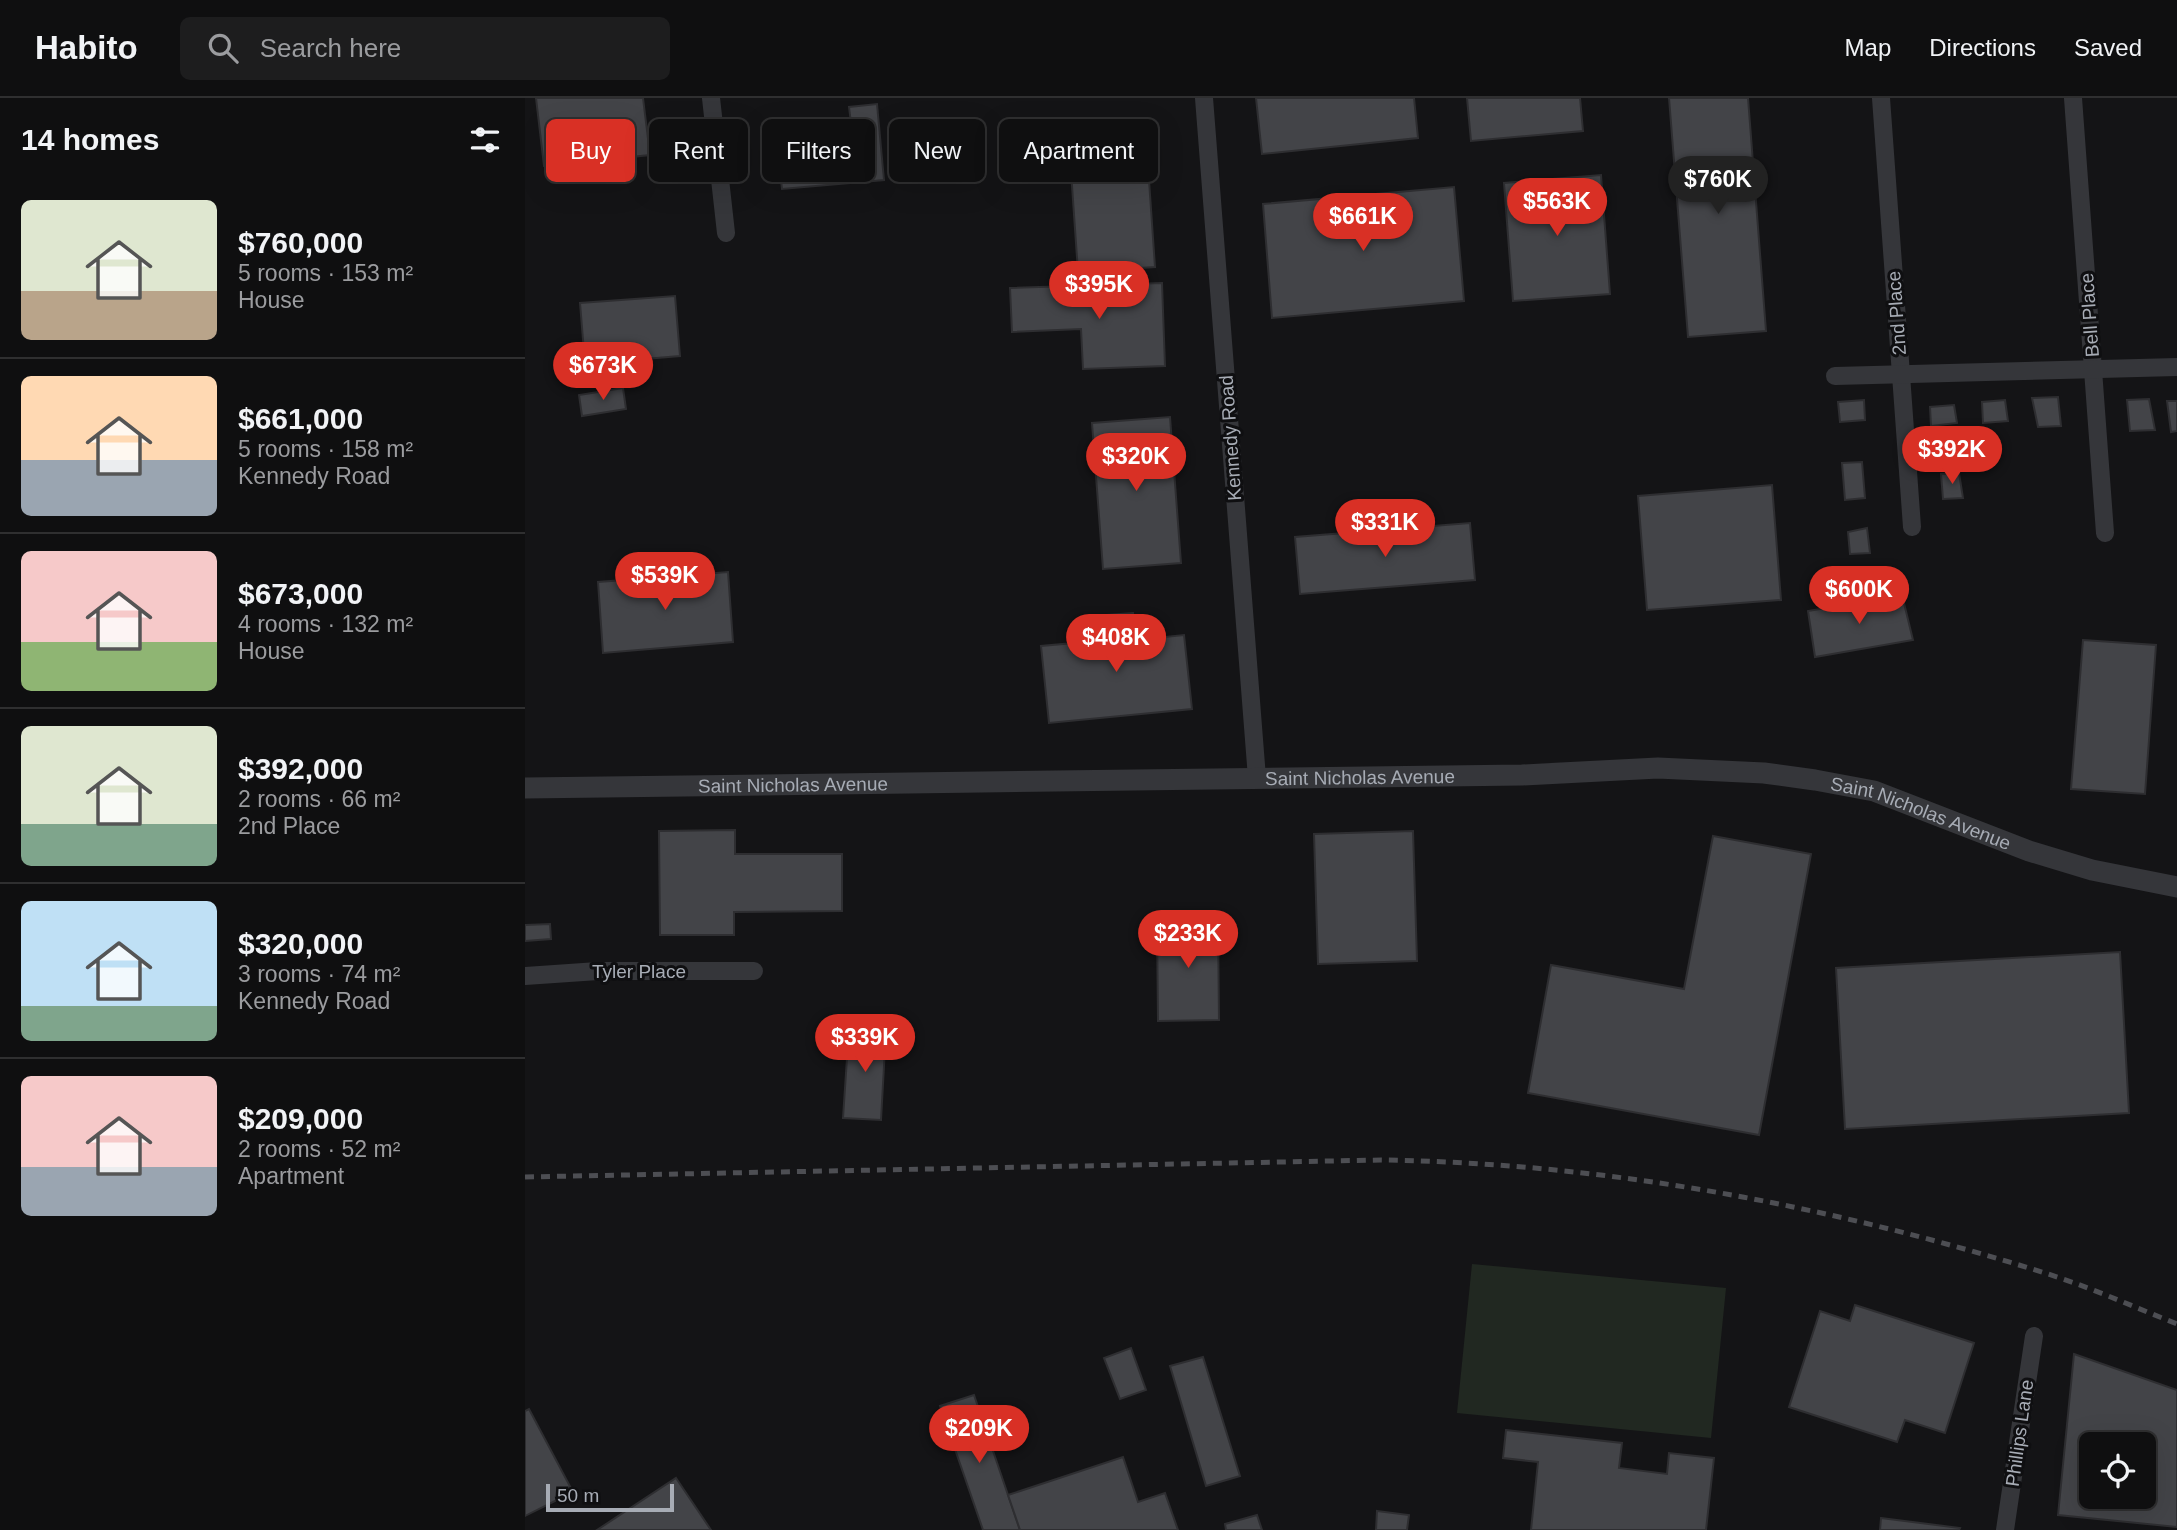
<!DOCTYPE html>
<html lang="en">
<head>
<meta charset="utf-8">
<style>
	:root { --surface:#0f0f10; --page:#1d1d1e; --text:#f1f3f6; --muted:#9b9c9f; --line:#2f2f30; --accent:#d93025 }
	body { margin:0; font-family:Helvetica,sans-serif; background:var(--page); color:var(--text); height:100vh; display:flex; flex-direction:column; font-size:26px; white-space:nowrap }
	* { box-sizing:border-box; margin:0 }
	p { font-size:23px; color:var(--muted) }
	.icon { flex:none; width:38px; height:38px; fill:none; stroke:currentColor; stroke-width:2; stroke-linecap:round; stroke-linejoin:round }
	.map { position:relative; flex:1; overflow:hidden }
	.side { display:flex; flex-direction:column; background:var(--surface); width:525px }
	.side>* { flex:none }
	.banner { position:absolute; left:21px; top:21px; width:665px; height:63px; display:flex; gap:14px }
	.fabs { position:absolute; left:1554px; top:1334px; display:grid; gap:14px }
	.fabs a { display:grid; place-items:center; width:77px; height:77px; border-radius:10px; background:var(--surface); box-shadow:0 7px 28px #0002,0 0 0 2px var(--line); font-size:35px }
	.scale { position:absolute; left:21px; bottom:18px; width:128px; box-sizing:border-box; padding-left:7px; border:4px solid #a7acb5; border-top:0; font-size:19px; line-height:24px; white-space:nowrap; color:#a7acb5; -webkit-text-stroke:5px #0f0f11; paint-order:stroke }
	.price { position:absolute; translate:-50% -60px; padding:0 16px; border-radius:24px; background:var(--accent); color:#fff; font-size:23px; line-height:46px; filter:drop-shadow(0 2px 4px #0008) }
	.price::after { content:''; position:absolute; left:50%; top:42px; width:21px; height:16px; margin-left:-10px; background:inherit; clip-path:polygon(0 0,100% 0,50% 100%) }
	.price.selected { background:#222; color:#fff }
	ul { padding:0; list-style:none }
	li { display:flex; align-items:center; gap:21px; height:175px; padding:0 21px }
	li+li { border-top:2px solid var(--line) }
	li span { display:grid; place-items:center; flex:none; width:196px; height:140px; border-radius:10px; color:#555 }
	li>.icon { margin-inline-start:auto }
	span .icon { width:84px; height:84px; fill:#fffc; stroke-width:1 }
	li b { font-size:30px }
	h2 { display:flex; justify-content:space-between; align-items:center; height:84px; padding:0 21px; font-size:30px }
	.chip { padding:0 24px; border-radius:10px; background:var(--surface); box-shadow:0 7px 28px #0002,0 0 0 2px var(--line); font-size:24px; line-height:63px }
	.chip.selected { background:var(--accent); color:#fff }
	header { display:flex; align-items:center; gap:42px; box-sizing:border-box; height:98px; padding:0 35px; background:var(--surface); border-bottom:2px solid var(--line) }
	header strong { font-size:33px }
	nav { display:flex; gap:38px; margin-inline-start:auto; font-size:24px }
	.search { width:490px; height:63px; background:var(--page); display:flex; align-items:center; gap:18px; box-sizing:border-box; padding:0 24px; border-radius:10px; color:var(--muted); font-size:26px }
	main { display:flex; flex:1; min-height:0 }
	.map>svg:first-child { display:block }
	.green { fill:#212821 }
	.building { fill:#434448; stroke:#2e2e31; stroke-width:2; fill-rule:evenodd }
	.lines { fill:none; stroke-linecap:round; stroke-linejoin:round }
	.minor { stroke:#35363a; stroke-width:18 }
	.tertiary { stroke:#35363a; stroke-width:21 }
	.rail { stroke:#4d4e53; stroke-width:5; stroke-dasharray:9 7; stroke-linecap:butt }
	.labels { text-anchor:middle; stroke-width:6; stroke-linejoin:round; paint-order:stroke }
	.street-label { font-size:19px; fill:#a7acb5; stroke:#0f0f11 }
</style>
</head>
<body>
<header>
<strong>Habito</strong>
<div class="search"><svg class="icon" aria-label="search" viewBox="0 0 24 24"><circle cx="10" cy="10" r="6"/><path d="M15 15l6 6"/></svg>Search here</div>
<nav><a>Map</a><a>Directions</a><a>Saved</a></nav>
</header>
<main>
<section class="side">
<h2>14 homes<svg class="icon" aria-label="filters" viewBox="0 0 24 24"><path d="M4 7h16M4 17h16"/><circle cx="9" cy="7" r="2"/><circle cx="15" cy="17" r="2"/></svg></h2>
<ul>
<li><span style="background:linear-gradient(#dfe7d0 65%,#b9a48a 0)"><svg class="icon" aria-label="home" viewBox="0 0 24 24"><path d="M3 11l9-7 9 7M6 9v11h12V9"/></svg></span><div><b>$760,000</b><p>5 rooms · 153 m²</p><p>House</p></div></li>
<li><span style="background:linear-gradient(#ffd9b3 60%,#9aa5b1 0)"><svg class="icon" aria-label="home" viewBox="0 0 24 24"><path d="M3 11l9-7 9 7M6 9v11h12V9"/></svg></span><div><b>$661,000</b><p>5 rooms · 158 m²</p><p>Kennedy Road</p></div></li>
<li><span style="background:linear-gradient(#f6c9c9 65%,#8fb573 0)"><svg class="icon" aria-label="home" viewBox="0 0 24 24"><path d="M3 11l9-7 9 7M6 9v11h12V9"/></svg></span><div><b>$673,000</b><p>4 rooms · 132 m²</p><p>House</p></div></li>
<li><span style="background:linear-gradient(#dfe7d0 70%,#7fa58c 0)"><svg class="icon" aria-label="home" viewBox="0 0 24 24"><path d="M3 11l9-7 9 7M6 9v11h12V9"/></svg></span><div><b>$392,000</b><p>2 rooms · 66 m²</p><p>2nd Place</p></div></li>
<li><span style="background:linear-gradient(#bfe0f5 75%,#7fa58c 0)"><svg class="icon" aria-label="home" viewBox="0 0 24 24"><path d="M3 11l9-7 9 7M6 9v11h12V9"/></svg></span><div><b>$320,000</b><p>3 rooms · 74 m²</p><p>Kennedy Road</p></div></li>
<li><span style="background:linear-gradient(#f6c9c9 65%,#9aa5b1 0)"><svg class="icon" aria-label="home" viewBox="0 0 24 24"><path d="M3 11l9-7 9 7M6 9v11h12V9"/></svg></span><div><b>$209,000</b><p>2 rooms · 52 m²</p><p>Apartment</p></div></li>
</ul>
</section>
<div class="map">
<svg width="1652" height="1432" viewBox="0 0 1652 1432">
	<rect width="100%" height="100%" fill="#141416"/>
	<path class="green" d="M 947,1166 L 1201,1190 L 1186,1340 L 932,1315 Z"/>
	<g class="building">
		<path d="M 11,0 L 118,0 L 125,57 L 19,68 Z"/>
		<path d="M 731,0 L 889,0 L 893,40 L 737,56 Z"/>
		<path d="M 942,0 L 1055,0 L 1058,33 L 946,43 Z"/>
		<path d="M 1144,0 L 1223,0 L 1241,233 L 1163,239 Z"/>
		<path d="M 352,6 L 359,82 L 257,91 L 254,64 L 282,61 L 279,29 L 326,25 L 324,9 Z"/>
		<path d="M 622,53 L 630,169 L 553,174 L 545,59 Z"/>
		<path d="M 1076,77 L 1085,196 L 988,203 L 979,85 Z"/>
		<path d="M 929,89 L 939,203 L 747,220 L 738,106 Z"/>
		<path d="M 637,185 L 640,268 L 558,271 L 556,231 L 487,234 L 485,190 Z"/>
		<path d="M 150,198 L 155,258 L 60,266 L 55,205 Z"/>
		<path d="M 98,290 L 101,311 L 57,318 L 54,297 Z"/>
		<path d="M 1533,299 L 1536,328 L 1513,329 L 1507,300 Z"/>
		<path d="M 1624,301 L 1630,332 L 1605,333 L 1602,302 Z"/>
		<path d="M 1339,302 L 1340,322 L 1315,324 L 1313,304 Z"/>
		<path d="M 1480,302 L 1483,323 L 1458,325 L 1457,304 Z"/>
		<path d="M 1642,303 L 1652,303 L 1652,333 L 1646,334 Z"/>
		<path d="M 1429,307 L 1432,325 L 1406,328 L 1405,309 Z"/>
		<path d="M 645,319 L 656,465 L 578,471 L 567,325 Z"/>
		<path d="M 1337,364 L 1340,400 L 1320,402 L 1317,365 Z"/>
		<path d="M 1434,375 L 1438,400 L 1418,401 L 1416,376 Z"/>
		<path d="M 1247,387 L 1256,502 L 1122,512 L 1113,398 Z"/>
		<path d="M 945,425 L 950,482 L 775,496 L 770,439 Z"/>
		<path d="M 1342,430 L 1345,455 L 1325,456 L 1323,434 Z"/>
		<path d="M 203,474 L 208,544 L 78,555 L 73,484 Z"/>
		<path d="M 1377,497 L 1388,542 L 1290,559 L 1283,513 Z"/>
		<path d="M 608,515 L 610,542 L 659,537 L 667,611 L 524,625 L 516,548 L 571,543 L 568,518 Z"/>
		<path d="M 1558,542 L 1631,547 L 1620,696 L 1546,691 Z"/>
		<path d="M 210,732 L 210,756 L 317,756 L 317,813 L 209,814 L 209,837 L 135,837 L 134,733 Z"/>
		<path d="M 888,733 L 892,863 L 793,866 L 789,736 Z"/>
		<path d="M 1188,738 L 1286,756 L 1234,1037 L 1003,995 L 1026,867 L 1159,891 Z"/>
		<path d="M 693,822 L 694,922 L 633,923 L 632,823 Z"/>
		<path d="M 25,826 L 26,841 L 0,843 L 0,827 Z"/>
		<path d="M 1595,854 L 1604,1015 L 1320,1031 L 1311,870 Z"/>
		<path d="M 324,930 L 361,932 L 356,1022 L 318,1020 Z"/>
		<path d="M 1330,1207 L 1449,1245 L 1420,1335 L 1380,1322 L 1372,1344 L 1264,1309 L 1295,1213 L 1325,1223 Z"/>
		<path d="M 606,1250 L 621,1292 L 595,1301 L 579,1260 Z"/>
		<path d="M 1549,1256 L 1652,1292 L 1652,1429 L 1533,1417 ZM 1566,1346 L 1619,1346 L 1619,1398 L 1566,1398 Z"/>
		<path d="M 678,1259 L 715,1378 L 681,1388 L 645,1268 Z"/>
		<path d="M 449,1297 L 483,1397 L 495,1432 L 458,1432 L 415,1308 Z"/>
		<path d="M 4,1311 L 48,1394 L 0,1418 L 0,1313 Z"/>
		<path d="M 981,1332 L 1097,1345 L 1094,1370 L 1142,1376 L 1144,1355 L 1189,1360 L 1181,1432 L 1006,1432 L 1013,1364 L 978,1360 Z"/>
		<path d="M 598,1359 L 613,1404 L 640,1395 L 653,1432 L 495,1432 L 483,1397 Z"/>
		<path d="M 151,1380 L 186,1432 L 72,1432 Z"/>
		<path d="M 852,1413 L 884,1417 L 882,1432 L 851,1432 Z"/>
		<path d="M 732,1417 L 737,1432 L 701,1432 L 700,1426 Z"/>
		<path d="M 1356,1420 L 1435,1430 L 1434,1432 L 1355,1432 Z"/>
	</g>
	<g class="lines">
		<g class="minor">
			<path d="M 186,0 L 201,135"/>
			<path d="M 679,0 L 732,680"/>
			<path d="M 1356,0 L 1387,429"/>
			<path d="M 1548,0 L 1580,435"/>
			<path d="M 1310,278 L 1652,269"/>
			<path d="M 0,878 L 73,873 L 229,873"/>
			<path d="M 1480,1432 L 1509,1238"/>
		</g>
		<path class="tertiary" id="s1" d="M 0,690 L 997,677 L 1133,670 L 1239,675 L 1290,682 L 1349,693 L 1504,753 L 1567,772 L 1652,789"/>
		<path class="rail" d="M 0,1079 L 856,1062 C 1082,1065 1308,1108 1523,1176 C 1567,1190 1609,1209 1652,1226"/>
	</g>
	<g class="labels">
		<g class="street-label">
			<text transform="translate(1371 215) rotate(-94)" y="7">2nd Place</text>
			<text transform="translate(1564 217) rotate(-94)" y="7">Bell Place</text>
			<text transform="translate(705 340) rotate(-94)" y="7">Kennedy Road</text>
			<text dy="7" stroke="none"><textPath href="#s1" startOffset="835">Saint Nicholas Avenue</textPath></text>
			<text dy="7" stroke="none"><textPath href="#s1" startOffset="268">Saint Nicholas Avenue</textPath></text>
			<text dy="7" stroke="none"><textPath href="#s1" startOffset="1402">Saint Nicholas Avenue</textPath></text>
			<text x="114" y="880">Tyler Place</text>
			<text transform="translate(1494 1335) rotate(-82)" y="7">Phillips Lane</text>
		</g>
	</g>
</svg>
<div class="fabs">
<a><svg class="icon" aria-label="locate" viewBox="0 0 24 24"><circle cx="12" cy="12" r="6"/><path d="M12 2v4M12 18v4M2 12h4M18 12h4"/></svg></a>
</div>
<div class="scale">50 m</div>
<b class="price selected" style="left:1193px;top:118px">$760K</b>
<b class="price" style="left:1032px;top:140px">$563K</b>
<b class="price" style="left:838px;top:155px">$661K</b>
<b class="price" style="left:574px;top:223px">$395K</b>
<b class="price" style="left:78px;top:304px">$673K</b>
<b class="price" style="left:1427px;top:388px">$392K</b>
<b class="price" style="left:611px;top:395px">$320K</b>
<b class="price" style="left:860px;top:461px">$331K</b>
<b class="price" style="left:140px;top:514px">$539K</b>
<b class="price" style="left:1334px;top:528px">$600K</b>
<b class="price" style="left:591px;top:576px">$408K</b>
<b class="price" style="left:663px;top:872px">$233K</b>
<b class="price" style="left:340px;top:976px">$339K</b>
<b class="price" style="left:454px;top:1367px">$209K</b>
<div class="banner">
<a class="chip selected">Buy</a>
<a class="chip">Rent</a>
<a class="chip">Filters</a>
<a class="chip">New</a>
<a class="chip">Apartment</a>
</div>
</div>
</main>
</body>
</html>
